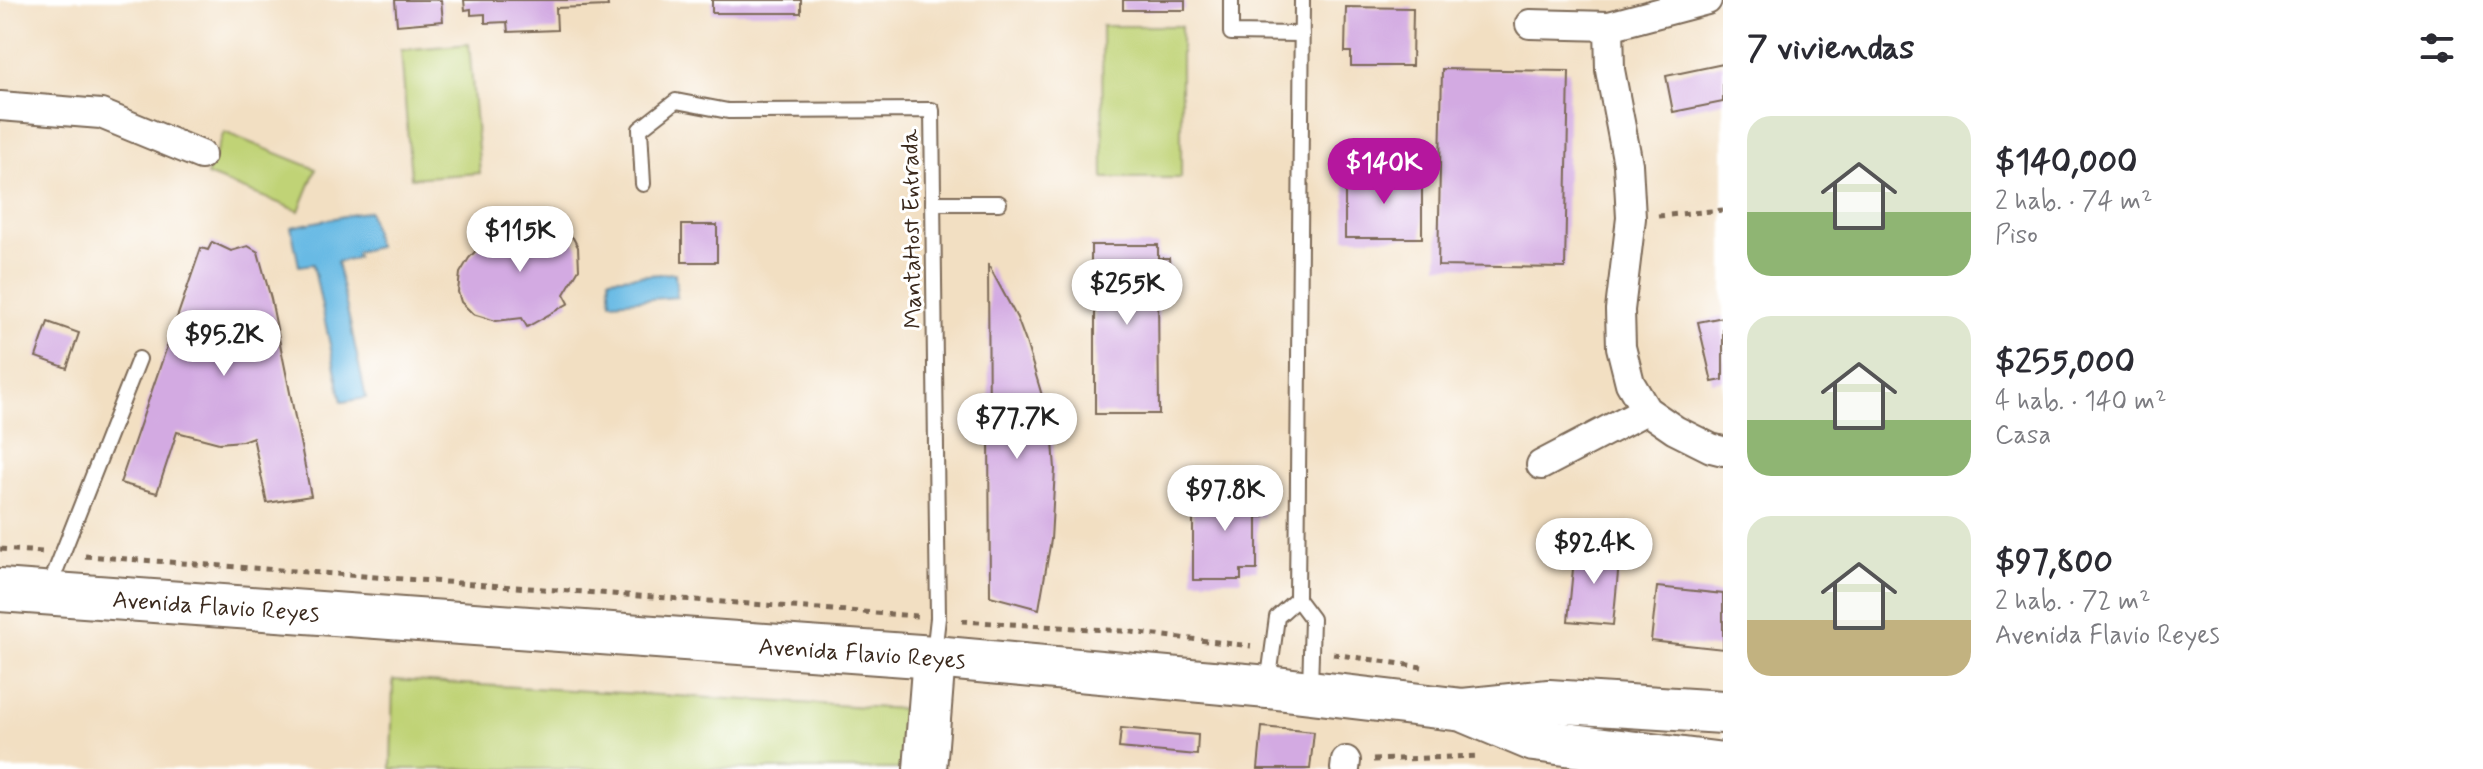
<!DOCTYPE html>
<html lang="es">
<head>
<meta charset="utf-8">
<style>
	:root { --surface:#fff; --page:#f7f7f7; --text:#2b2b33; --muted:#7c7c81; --accent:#b5179e }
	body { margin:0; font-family:Mynerve,sans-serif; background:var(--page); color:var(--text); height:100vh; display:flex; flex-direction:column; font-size:30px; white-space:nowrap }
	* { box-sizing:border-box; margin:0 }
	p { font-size:26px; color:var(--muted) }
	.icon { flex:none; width:44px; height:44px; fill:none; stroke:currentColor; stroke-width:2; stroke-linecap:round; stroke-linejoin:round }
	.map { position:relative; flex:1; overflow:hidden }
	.panel { display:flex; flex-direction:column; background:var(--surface); width:760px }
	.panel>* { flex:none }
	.price { position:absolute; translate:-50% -68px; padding:0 18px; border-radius:28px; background:#fff; color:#222; font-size:26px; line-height:52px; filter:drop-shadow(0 2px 4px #0008) }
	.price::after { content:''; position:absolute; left:50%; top:48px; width:24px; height:18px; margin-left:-12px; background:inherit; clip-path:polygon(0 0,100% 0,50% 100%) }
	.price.on { background:var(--accent); color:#fff }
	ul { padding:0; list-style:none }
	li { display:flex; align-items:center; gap:24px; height:200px; padding:0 24px }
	li span { display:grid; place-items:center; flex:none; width:224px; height:160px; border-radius:24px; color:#555 }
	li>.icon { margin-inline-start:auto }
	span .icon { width:96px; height:96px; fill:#fffc; stroke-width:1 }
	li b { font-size:34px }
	h2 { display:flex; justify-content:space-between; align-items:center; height:96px; padding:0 24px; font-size:34px }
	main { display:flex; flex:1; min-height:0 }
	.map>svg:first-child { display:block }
	.green { fill:#c0d376; stroke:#7e7e4a; stroke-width:2 }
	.water { fill:#68bae4; stroke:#527281; stroke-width:2 }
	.building { fill:#d3aae2 }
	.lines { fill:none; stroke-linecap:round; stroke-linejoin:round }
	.lane-casing { stroke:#7b6957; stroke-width:18 }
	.street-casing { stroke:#7b6957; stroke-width:32 }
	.secondary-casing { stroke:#7b6957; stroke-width:46 }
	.path { stroke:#7b6957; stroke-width:5; stroke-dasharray:6 6; stroke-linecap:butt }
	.lane { stroke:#fff; stroke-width:14 }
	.street { stroke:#fff; stroke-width:28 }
	.secondary { stroke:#fff; stroke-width:42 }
	.labels { text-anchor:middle; stroke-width:6; stroke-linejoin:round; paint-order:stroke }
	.street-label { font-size:24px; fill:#3b2a1e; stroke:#fff }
</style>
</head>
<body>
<main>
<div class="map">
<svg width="1723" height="769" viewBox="0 0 1723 769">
	<rect width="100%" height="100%" fill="#fff"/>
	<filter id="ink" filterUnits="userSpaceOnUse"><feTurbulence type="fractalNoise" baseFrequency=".0125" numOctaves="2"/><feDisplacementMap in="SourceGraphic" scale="16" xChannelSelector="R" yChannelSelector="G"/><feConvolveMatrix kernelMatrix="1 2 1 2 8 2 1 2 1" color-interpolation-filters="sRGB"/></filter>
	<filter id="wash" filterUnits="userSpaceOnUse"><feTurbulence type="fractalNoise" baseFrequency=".006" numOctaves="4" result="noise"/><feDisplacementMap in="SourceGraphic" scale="32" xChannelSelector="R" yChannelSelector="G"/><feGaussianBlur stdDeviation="1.8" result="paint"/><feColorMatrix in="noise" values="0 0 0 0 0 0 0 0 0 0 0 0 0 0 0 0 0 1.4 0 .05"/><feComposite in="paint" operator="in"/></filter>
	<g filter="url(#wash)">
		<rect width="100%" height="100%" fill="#f2dfc2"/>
		<g class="green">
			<path d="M 1102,26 L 1181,26 L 1181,178 L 1103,178 Z"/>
			<path d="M 469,44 L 480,173 L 411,178 L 401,50 Z"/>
			<path d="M 224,132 L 316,169 L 299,211 L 207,175 Z"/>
			<path d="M 393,680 L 904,709 L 901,769 L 391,769 Z"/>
		</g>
		<g class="water">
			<path d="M 369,211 L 377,247 L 356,252 L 357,258 L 337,262 L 366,398 L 342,402 L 313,264 L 299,266 L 291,227 Z"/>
			<path d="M 675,273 L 677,297 L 611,302 L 609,278 Z"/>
		</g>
		<g id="blocks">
			<g class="building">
				<path d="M 395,0 L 441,0 L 443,21 L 397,25 Z"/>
				<path d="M 464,0 L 607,0 L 608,6 L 556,8 L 557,30 L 508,32 L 507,22 L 485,23 L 485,14 L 471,15 L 471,9 L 465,10 Z"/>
				<rect x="712" y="0" width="89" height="13"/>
				<rect x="1123" y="0" width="62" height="10"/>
				<path d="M 1346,7 L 1413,8 L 1412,66 L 1351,66 L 1351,52 L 1345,52 Z"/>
				<path d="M 1723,64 L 1723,102 L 1673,112 L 1666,76 Z"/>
				<path d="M 1442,69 L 1569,71 L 1565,268 L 1438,266 Z"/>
				<rect x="1345" y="173" width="77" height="65"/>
				<path d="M 537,224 L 562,229 L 573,238 L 578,247 L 579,269 L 564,294 L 569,303 L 527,327 L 522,318 L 496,321 L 473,314 L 461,302 L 458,292 L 460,273 L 469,258 L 482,244 L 499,233 L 518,226 Z"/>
				<rect x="682" y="225" width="35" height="37"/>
				<path d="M 212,242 L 231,251 L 248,246 L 258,252 L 271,299 L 311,496 L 267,503 L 253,437 L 242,441 L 219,443 L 177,432 L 157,493 L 120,483 L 201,248 L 208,250 Z"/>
				<path d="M 1091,245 L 1158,245 L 1158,258 L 1169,258 L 1170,272 L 1164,272 L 1164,288 L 1158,288 L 1159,414 L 1095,414 L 1095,286 L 1091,286 Z"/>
				<path d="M 988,264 L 1017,318 L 1026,342 L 1046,409 L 1053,442 L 1055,469 L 1051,540 L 1039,609 L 990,596 Z"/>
				<path d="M 1723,317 L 1723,380 L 1712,382 L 1698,322 Z"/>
				<path d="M 48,322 L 79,333 L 67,368 L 36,357 Z"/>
				<path d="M 1193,490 L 1264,490 L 1264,517 L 1257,517 L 1257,570 L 1241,570 L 1241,580 L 1193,580 Z"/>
				<path d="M 1575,548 L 1620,552 L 1613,625 L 1568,621 Z"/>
				<path d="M 1657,587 L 1723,594 L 1723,649 L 1651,641 Z"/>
				<path d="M 1262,727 L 1314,732 L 1310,769 L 1258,769 Z"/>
				<path d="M 1121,728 L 1198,735 L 1197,755 L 1119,748 Z"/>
			</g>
		</g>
	</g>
	<g filter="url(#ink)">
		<use href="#blocks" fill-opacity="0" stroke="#7b6957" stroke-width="2"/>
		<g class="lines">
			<defs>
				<g id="lane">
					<path d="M 1231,0 L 1231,33 L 1302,34"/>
					<path d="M 1302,0 L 1297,599 L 1312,619 L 1310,687"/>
					<path d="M 643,184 L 640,129 L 676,101 L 728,111 L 932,110 L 938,618 L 934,653"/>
					<path d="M 933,203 L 999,203"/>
					<path d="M 48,590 L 139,359"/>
					<path d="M 1268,685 L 1277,617 L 1297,599"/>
				</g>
				<g id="street">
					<path d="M 1530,24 L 1609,26 L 1707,0"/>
					<path d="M 1609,26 L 1610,70 L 1628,164 L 1631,218 L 1620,310 L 1621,347 L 1630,383 L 1646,410 L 1675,430 L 1711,448 L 1723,451"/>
					<path d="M 0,106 L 101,114 L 201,155"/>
					<path d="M 1541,465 L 1646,410"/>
					<path d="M 1345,769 L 1346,761"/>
				</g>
				<g id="secondary">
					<path d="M 0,590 L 934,657 L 1268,687 L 1463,710 L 1549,701 L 1723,712"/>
					<path d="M 1467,712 L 1534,740 L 1723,764"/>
					<path d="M 925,769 L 934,657"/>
				</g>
			</defs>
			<use href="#lane" class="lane-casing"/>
			<use href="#street" class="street-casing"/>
			<use href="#secondary" class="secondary-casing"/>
			<g class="path">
				<path d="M 1658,216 L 1723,210"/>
				<path d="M 0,549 L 43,552"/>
				<path d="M 85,556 L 917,616"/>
				<path d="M 962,621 L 1122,631 L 1251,646"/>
				<path d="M 1333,654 L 1422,667"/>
				<path d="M 1373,760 L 1479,756"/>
			</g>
			<use href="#lane" class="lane"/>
			<use href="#street" class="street"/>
			<use href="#secondary" class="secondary"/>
		</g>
	</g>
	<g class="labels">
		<g class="street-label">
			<text transform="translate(911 229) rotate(-91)" y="8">MantaHost Entrada</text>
			<text transform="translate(216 606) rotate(4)" y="8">Avenida Flavio Reyes</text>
			<text transform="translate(862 653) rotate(4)" y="8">Avenida Flavio Reyes</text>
		</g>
	</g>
</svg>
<b class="price on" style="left:1384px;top:206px">$140K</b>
<b class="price" style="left:520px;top:274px">$115K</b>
<b class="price" style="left:1127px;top:327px">$255K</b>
<b class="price" style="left:224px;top:378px">$95.2K</b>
<b class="price" style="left:1017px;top:461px">$77.7K</b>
<b class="price" style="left:1225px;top:533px">$97.8K</b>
<b class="price" style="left:1594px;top:586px">$92.4K</b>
</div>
<section class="panel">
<h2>7 viviendas<svg class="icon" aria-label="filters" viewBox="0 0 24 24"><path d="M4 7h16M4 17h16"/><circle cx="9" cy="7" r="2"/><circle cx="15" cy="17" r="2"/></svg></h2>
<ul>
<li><span style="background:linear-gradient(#dfe7d0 60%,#8fb573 0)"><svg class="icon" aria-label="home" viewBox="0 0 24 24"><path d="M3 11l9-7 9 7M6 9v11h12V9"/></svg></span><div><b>$140,000</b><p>2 hab. · 74 m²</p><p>Piso</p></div></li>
<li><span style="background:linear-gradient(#dfe7d0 65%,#8fb573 0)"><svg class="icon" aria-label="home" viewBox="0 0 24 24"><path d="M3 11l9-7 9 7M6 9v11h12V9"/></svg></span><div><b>$255,000</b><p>4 hab. · 140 m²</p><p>Casa</p></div></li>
<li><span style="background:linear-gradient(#dfe7d0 65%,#c2b280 0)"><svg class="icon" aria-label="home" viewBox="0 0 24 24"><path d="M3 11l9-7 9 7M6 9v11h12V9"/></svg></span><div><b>$97,800</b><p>2 hab. · 72 m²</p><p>Avenida Flavio Reyes</p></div></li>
</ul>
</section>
</main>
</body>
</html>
